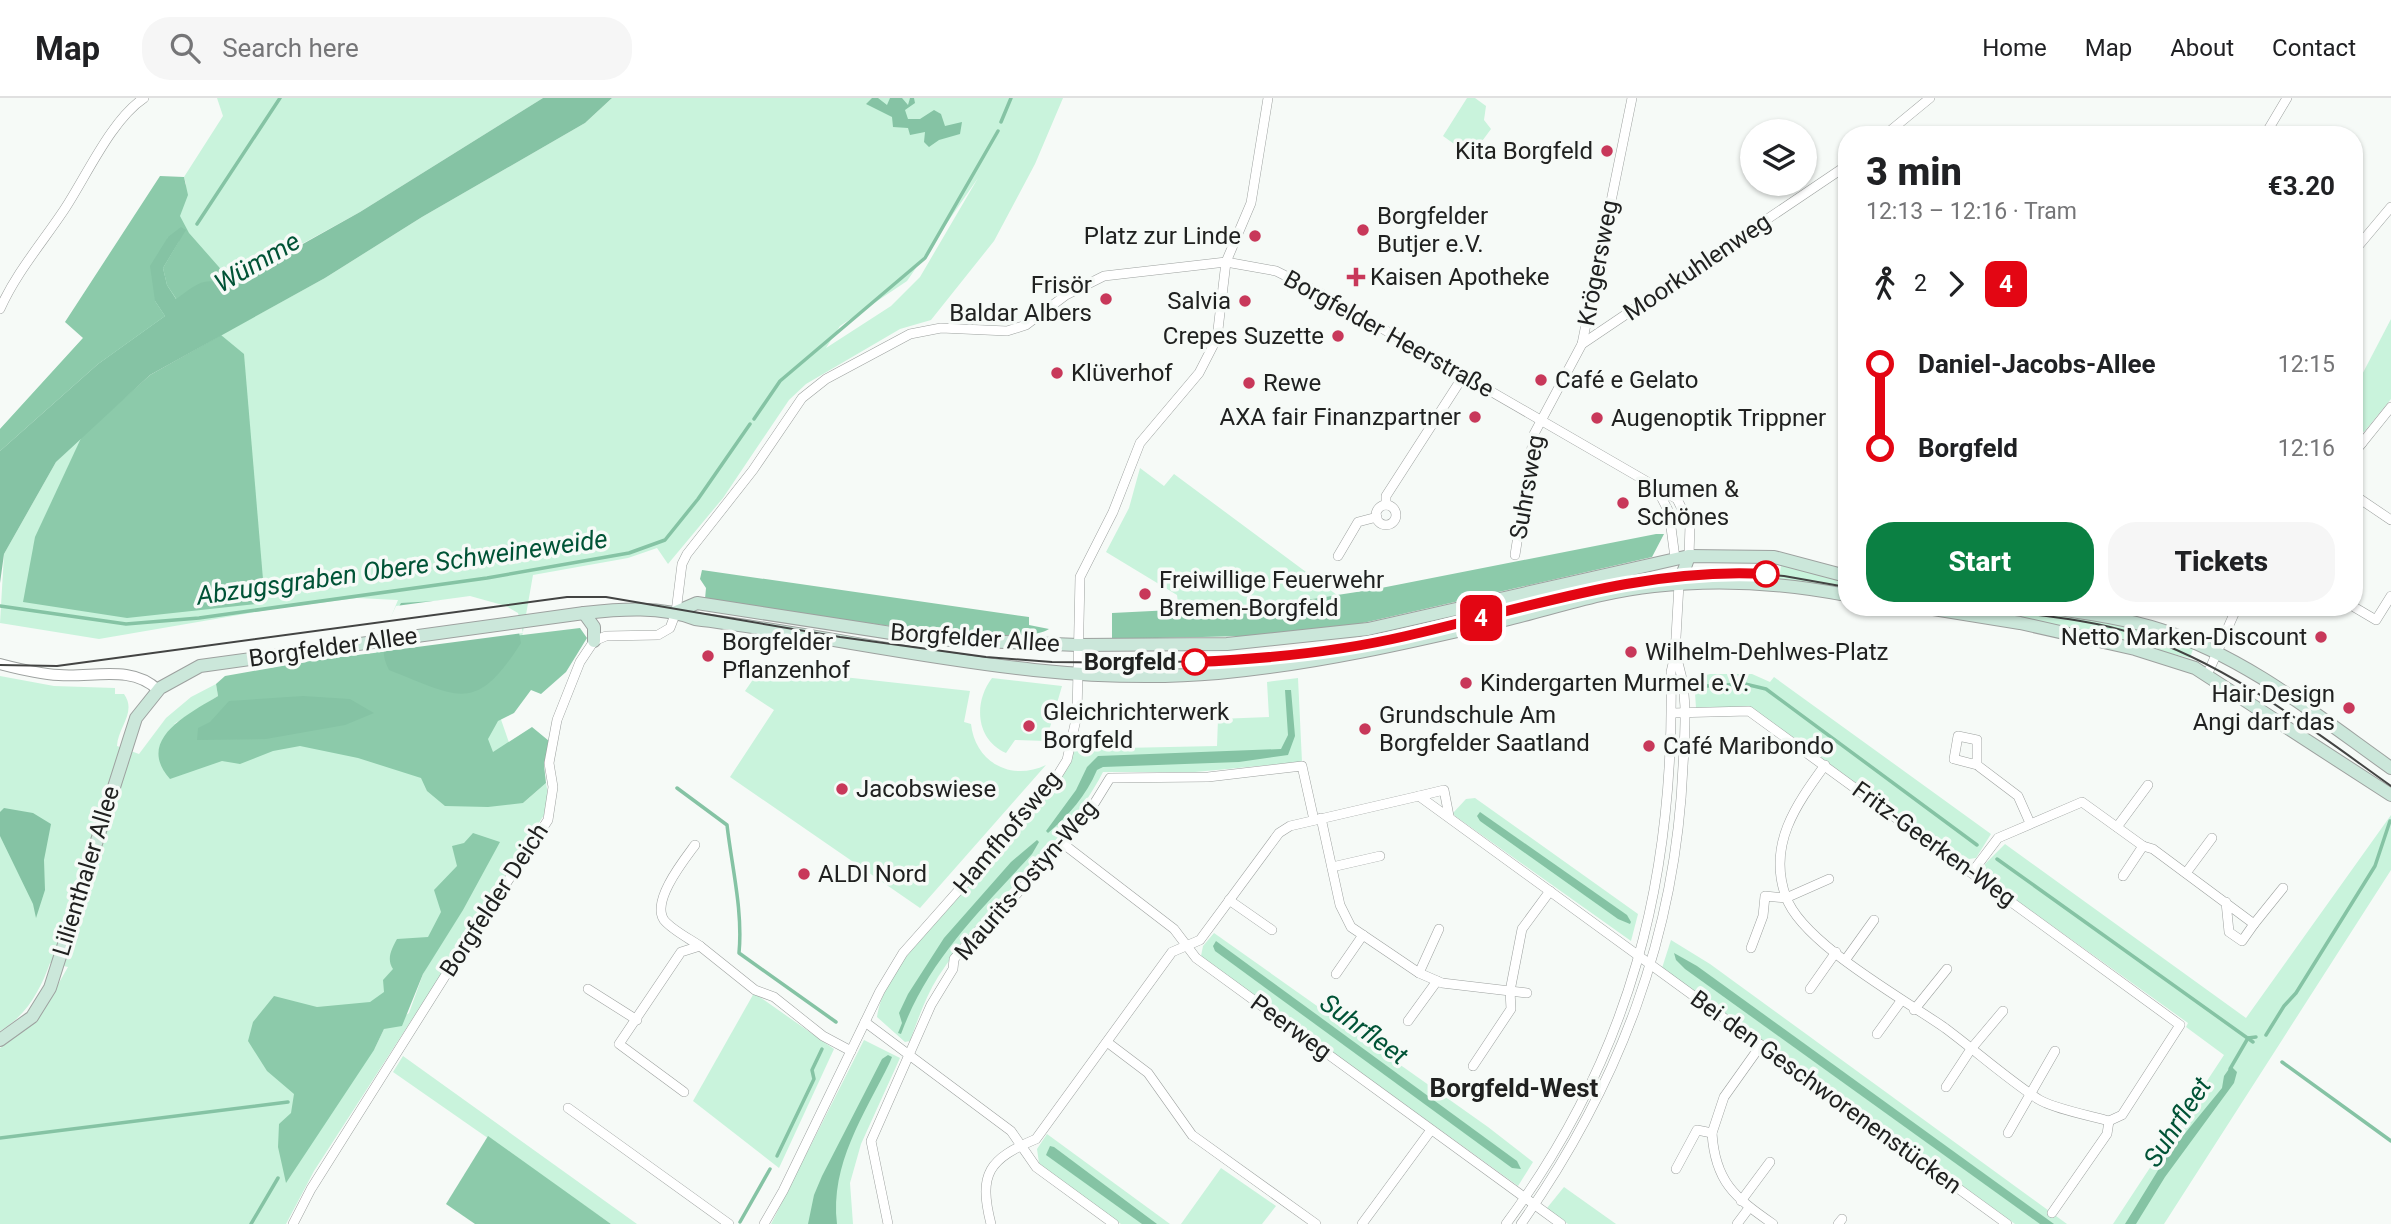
<!DOCTYPE html>
<meta charset="utf-8">
<style>
:root{--surface:#fff;--page:#f6f6f6;--text:#202124;--muted:#757577;--line:#e0e0e0;--accent:#0b8043}
body{margin:0;font-family:Roboto,sans-serif;background:var(--page);color:var(--text);height:100vh;display:flex;flex-direction:column;font-size:26px;white-space:nowrap}
*{box-sizing:border-box;margin:0}
p{font-size:23px;color:var(--muted)}
.icon{flex:none;width:38px;height:38px;fill:none;stroke:currentColor;stroke-width:2;stroke-linecap:round;stroke-linejoin:round}
.map{position:relative;flex:1;overflow:hidden}
.panel{position:absolute;left:1838px;top:28px;width:525px;height:490px;display:flex;flex-direction:column;background:var(--surface);border-radius:28px;box-shadow:0 2px 5px #0004}
.panel>*{flex:none}
.badge{padding:0 14px;border-radius:10px;font-size:24px;line-height:46px}
.tools{position:absolute;left:1740px;top:21px;display:grid;gap:14px}
.tools a{display:grid;place-items:center;width:77px;height:77px;border-radius:50%;background:var(--surface);box-shadow:0 2px 5px #0004;font-size:35px}
.map>.badge{position:absolute;translate:-50% -50%;box-shadow:0 0 0 4px #fff}
.legs{display:flex;align-items:center;gap:10px;height:77px;padding:0 28px;font-size:23px}
.legs p{margin-inline-start:auto}
.summary{display:flex;align-items:center;justify-content:space-between;height:119px;padding:0 28px}
h1{font-size:38px;font-weight:800;line-height:52px}
.button{display:flex;gap:14px;margin-top:auto;padding:14px 28px}
.button a{flex:1;height:80px;border-radius:28px;background:var(--accent);color:#fff;font-size:28px;font-weight:800;line-height:80px;text-align:center}
.button a+a{background:var(--page);color:var(--text)}
ul{padding:0 28px;list-style:none}
li{display:flex;align-items:center;gap:24px;height:84px;font-size:26px}
li i{display:grid;place-items:center;width:10px;height:100%;margin:0 9px;background:currentColor}
li i::after{content:'';width:18px;height:18px;margin:-9px;border:5px solid;border-radius:50%;background:var(--surface)}
li p{margin-inline-start:auto}
li:first-child i{background:linear-gradient(#0000 50%,currentColor 0)}
li:last-child i{background:linear-gradient(currentColor 50%,#0000 0)}
header{display:flex;align-items:center;gap:42px;box-sizing:border-box;height:98px;padding:0 35px;background:var(--surface);border-bottom:2px solid var(--line)}
header strong{font-size:33px}
nav{display:flex;gap:38px;margin-inline-start:auto;font-size:24px}
.search{width:490px;height:63px;background:var(--page);display:flex;align-items:center;gap:18px;box-sizing:border-box;padding:0 24px;border-radius:28px;color:var(--muted);font-size:26px}
.map>svg:first-child{display:block}
</style>
<header>
<strong>Map</strong>
<div class="search"><svg class="icon" aria-label="search" viewBox="0 0 24 24"><circle cx="10" cy="10" r="6"/><path d="M15 15l6 6"/></svg>Search here</div>
<nav><a>Home</a><a>Map</a><a>About</a><a>Contact</a></nav>
</header>
<div class="map">
<svg width="2391" height="1126" viewBox="0 0 2391 1126">
<rect width="100%" height="100%" fill="#f6faf7"/>
<!-- green -->
<g fill="#c9f3dc" fill-rule="evenodd">
<polygon points="217,0 543,0 360,114 160,224 98,266 0,353 0,331 84,239 186,86 184,79 223,18"/>
<path d="M612,0h451l-28,66 -41,77 -63,79 -31,9 -94,55 -17,16 -66,98 -55,66 -11,-16 -29,10 -95,17 -12,68 -24,65 17,49 9,46 23,-20 2,11 -4,21 -230,356 -28,53h-286v-176l37,-27 31,-54 -18,-4c-10,28 -24,53 -50,68v-355l54,10 61,2v6h9c13,18 -6,33 -7,52l22,8 27,-36 25,-21 25,-13 2,12 -44,28 198,-61 26,-63 -41,-2 -84,11 -174,30 -99,-16 4,-69 52,-92 26,-26 139,-101 104,-57 97,-61 163,-94zM978,80l-58,99 -29,29 -65,42 14,-22 67,-45zM434,855l-11,21 -14,39 -25,16 -10,21 12,-44z"/>
<polygon points="1467,0 1475,0 1486,8 1484,22 1491,31 1471,58 1443,38"/>
<polygon points="2391,221 2391,301 2364,334 2354,329 2354,292"/>
<polygon points="1140,370 1164,388 1174,376 1337,497 1273,507 1179,513 1177,497 1106,454 1129,410"/>
<polygon points="1781,467 1846,482 1846,492 1779,483"/>
<path d="M1955,509c54,0 109,2 162,14 26,6 52,17 77,25l-4,12 -169,-40z"/>
<path d="M761,570l209,23 -6,31 7,2c4,38 40,58 75,41l-126,143 -190,-131 44,-67 -29,-19z"/>
<polygon points="1710,576 1752,576 1770,584 1774,579 1991,736 1976,760 1962,762 1751,609 1696,610 1694,580"/>
<path d="M992,580l70,8 -16,55 -31,-1 -9,13c-30,-13 -33,-50 -14,-75z"/>
<path d="M1298,580l4,84 -107,10h-92c-41,79 -117,130 -165,205 -12,19 -20,42 -28,64l-5,1 -28,-25c3,-23 19,-46 32,-64l142,-160 24,-44 142,-3 1,-27 51,-2 -2,-35z"/>
<polygon points="1475,700 1638,816 1631,843 1455,718 1453,715 1466,701"/>
<polygon points="2391,717 2391,772 2164,1126 2113,1126 2224,957 2186,929 2188,925 1991,784 1985,777 1985,766 2005,746 2246,920"/>
<polygon points="1214,835 1488,1029 1533,1064 1518,1088 1205,862 1201,858 1203,848"/>
<polygon points="1671,842 1710,866 2067,1126 2015,1126 1662,870"/>
<polygon points="754,895 834,951 779,1070 693,1003"/>
<polygon points="864,942 900,960 861,1046 850,1085 853,1126 771,1126"/>
<polygon points="403,958 637,1126 611,1126 393,974"/>
<polygon points="1047,1036 1170,1126 1121,1126 1048,1073 1039,1065 1037,1051"/>
<polygon points="1221,1070 1276,1108 1262,1126 1181,1126"/>
<polygon points="1564,1089 1616,1126 1568,1126 1547,1110"/>
</g>
<!-- forest -->
<g fill="#8ccaaa">
<path d="M160,78l24,1 4,18 -8,21 9,17 44,50c-20,11 -37,-1 -56,17l-10,-15 -4,-17 16,-27 -11,-4 -13,64 10,15 -67,48 -98,87v-22l83,-91 -18,-16z"/>
<polygon points="221,237 244,256 265,505 127,520 23,504 35,439 82,338 150,277"/>
<polygon points="1656,436 1664,436 1652,459 1354,527 1247,538 1112,541 1112,515 1273,507 1376,491"/>
<path d="M702,472l327,47v8l20,4c-30,23 -293,-23 -344,-30l1,-11 -6,-9z"/>
<path d="M580,530l7,10 -21,34 -25,22 -10,-4 -17,23 -16,8 -10,18 5,13 39,-25 17,14 -5,24 2,18 -23,20 -35,4 -43,-1 -18,-15 -6,-13 -63,-20 -58,-12 -27,5 -33,13 -18,-3 -52,18c-35,-39 18,-65 48,-83l-2,-12 9,-8 91,-16z"/>
<path d="M473,735l27,9 -37,68 -40,64 -21,52 -18,3 -10,21 -88,133 -8,-36 1,-23 12,-11 3,-19 -27,-23 -19,-30 5,-19 21,-26 43,11 53,-5 14,-10 -1,-12 10,-11c-7,-10 -1,-21 4,-30l31,-2 13,-25 -7,-22 23,-24 -5,-20 12,-3z"/>
<polygon points="488,1038 611,1126 475,1126 446,1106"/>
</g>
<!-- water -->
<g fill="#85c3a4">
<path d="M543,0h69l-27,25 -163,94 -97,61 -175,97 -94,87 -52,92 -4,29v-132l98,-87 67,-48 -10,-15 -5,-35 18,-29 13,-10 5,3 -23,38 4,17 9,14c17,-12 30,-26 50,-12l134,-75z"/>
<polygon points="872,0 878,0 887,7 890,0 902,0 908,7 910,0 914,0 915,5 905,12 908,21 920,21 934,12 941,16 945,28 962,24 960,36 939,42 929,49 924,44 925,34 910,37 908,30 893,29 892,19 866,6"/>
<path d="M469,501l47,17 5,27c-46,72 -62,54 -132,27 -13,-23 0,-45 12,-67z"/>
<path d="M1285,592h6l4,46 -7,19 -49,7 -136,5 -6,3c-11,26 -28,45 -49,63l-2,-2 30,-41 11,-23 11,-11 183,-7 7,-14z"/>
<polygon points="303,598 350,601 374,615 345,627 266,641 197,642 198,630 210,624 229,603"/>
<polygon points="4,710 33,715 51,726 44,762 45,792 36,820 33,806 0,738 0,714"/>
<polygon points="1480,714 1627,817 1631,824 1630,826 1618,821 1480,723 1477,718"/>
<path d="M1037,742l2,2 -7,12c-52,57 -104,106 -131,180l-3,-1 4,-10 -3,-10 9,-19 36,-56 67,-76z"/>
<polygon points="1216,843 1517,1063 1521,1071 1512,1070 1215,853 1213,848"/>
<polygon points="1674,855 1697,868 2054,1126 2040,1126 1685,871 1676,862"/>
<path d="M888,957l4,2 -2,5c-26,53 -60,102 -53,162h-29l6,-29 8,-19 60,-117z"/>
<polygon points="2231,968 2237,974 2234,985 2165,1079 2136,1126 2125,1126 2168,1056 2222,990 2224,978"/>
<polygon points="1050,1048 1054,1049 1157,1126 1142,1126 1046,1057"/>
</g>
<!-- pier -->
<polygon fill="#f6faf7" points="470,498 506,508 518,515 523,535 379,554 383,535 396,508"/>
<g fill="none" stroke-linecap="round" stroke-linejoin="round">
<!-- stream -->
<g stroke="#85c3a4" stroke-width="3.5">
<polyline points="1001,24 1011,0"/>
<polyline points="197,126 280,0"/>
<polyline points="754,321 780,283 925,160 998,33"/>
<polyline points="0,508 126,526 199,520 487,480 629,455 665,442 698,401 750,326"/>
<polyline points="1706,588 1745,586 1766,591 1977,747"/>
<path d="M677,690l50,37c5,43 16,86 12,128l97,69"/>
<polyline points="1997,761 2253,944"/>
<polyline points="2266,937 2284,908 2296,895 2375,768 2390,723"/>
<polyline points="2248,940 2256,939"/>
<polyline points="2282,964 2391,1043"/>
<polyline points="2230,971 2248,940"/>
<polyline points="0,1040 288,1004"/>
<polyline points="777,1058 814,981 812,972 822,951"/>
<polyline points="740,1124 770,1071"/>
<polyline points="251,1126 278,1080"/>
</g>
<!-- minor casing -->
<g stroke="#9da19f" stroke-width="10">
<g id="minor">
<polyline points="1885,37 1930,0"/>
<polyline points="2265,37 2287,0"/>
<polyline points="2354,153 2391,109"/>
<path d="M0,211c16,-36 42,-66 64,-99 22,-33 47,-90 80,-112"/>
<polyline points="1582,246 1846,68"/>
<polyline points="2354,338 2362,345"/>
<polyline points="2354,355 2391,309"/>
<polyline points="1656,389 1669,414 1675,460"/>
<polyline points="2354,397 2391,422"/>
<polyline points="1386,407 1386,398 1464,277"/>
<circle cx="1386" cy="417" r="10"/>
<polyline points="1515,457 1534,336 1582,246 1632,0"/>
<polyline points="1338,458 1358,424 1377,419"/>
<polyline points="2354,509 2376,522 2391,498"/>
<polyline points="2208,575 2237,509"/>
<path d="M1672,615l77,-2 431,314 -58,90 -13,6c-17,-5 -58,-13 -71,-22 -32,-21 -62,-48 -93,-71 -41,-29 -143,-85 -159,-131 -19,-52 10,-92 39,-132"/>
<polyline points="1977,667 1977,642 1958,638 1954,661 1977,667 2018,698 2030,725"/>
<polyline points="1419,698 1444,692 1449,718"/>
<polyline points="1321,720 1340,807 1351,829 1419,875 1442,885 1510,893 1522,831 1550,793"/>
<polyline points="2117,729 2148,687"/>
<path d="M695,747c-11,15 -44,56 -31,75 8,10 26,19 36,26"/>
<polyline points="1060,748 1066,748 1174,831 1196,860 1561,1126"/>
<polyline points="1332,769 1380,758"/>
<polyline points="1973,773 1998,740 2082,704 2143,748 2153,751 2254,826 2242,843 2229,834 2226,804"/>
<polyline points="2186,775 2212,740"/>
<polyline points="2123,778 2143,748"/>
<polyline points="1229,802 1272,832"/>
<polyline points="2254,826 2283,790"/>
<polyline points="1751,850 1763,818 1765,798 1786,800 1829,781"/>
<polyline points="1846,861 1874,822"/>
<polyline points="1419,875 1439,831"/>
<polyline points="1336,876 1363,837"/>
<polyline points="588,891 637,922"/>
<polyline points="1810,891 1836,854"/>
<polyline points="1914,912 1947,871"/>
<polyline points="1408,923 1437,883"/>
<polyline points="865,924 1011,1033 1036,1069 1114,1126"/>
<polyline points="1877,936 1901,903"/>
<polyline points="1107,944 1148,975 1192,1037 1316,1126"/>
<polyline points="1473,968 1511,911 1510,893 1527,895"/>
<polyline points="1946,989 1971,951 2003,913"/>
<polyline points="684,994 619,946 681,854 700,848 755,892 774,899 823,938 851,953"/>
<polyline points="568,1010 729,1126"/>
<path d="M1712,1035c3,48 22,64 61,91"/>
<polyline points="2008,1035 2055,953"/>
<polyline points="1676,1071 1697,1032 1712,1035 1724,999 1761,947"/>
<polyline points="1741,1103 1770,1064"/>
<polyline points="2052,1115 2107,1036 2109,1023"/>
<polyline points="293,1126 311,1091 447,875 548,722 553,689 549,665 557,622 580,564 594,543 606,538 658,537 670,530 676,514 682,466 687,456 753,372 802,300 826,281 910,236 941,230 1007,233 1026,227 1066,197 1104,178 1226,164 1276,173 1326,198 1677,401 1690,427 1689,458"/>
<polyline points="764,1126 783,1093 880,893 903,855 1051,688 1067,662 1077,617 1080,479 1113,414 1140,345 1199,275 1217,240 1226,164 1251,105 1268,0"/>
<polyline points="888,1126 871,1043 931,907 953,871 954,861 993,816 999,816 1089,714 1110,680 1208,679 1302,668 1314,722"/>
<path d="M991,1126c-13,-51 -2,-65 45,-85l136,-187 28,-12 79,-107 11,-7 129,-30 588,428"/>
<polyline points="1362,1126 1431,1032"/>
<path d="M1506,1126c125,-169 169,-345 165,-552l4,-17 4,-71"/>
<path d="M1521,1126c98,-139 155,-288 162,-458 2,-35 6,-78 -8,-111"/>
<polyline points="1737,1126 1749,1110"/>
<polyline points="1838,1126 1842,1121"/>
</g>
</g>
<!-- tertiary casing -->
<g stroke="#9da19f" stroke-width="12">
<path id="tertiary" d="M0,566c19,5 39,10 59,11 32,3 73,-11 99,15"/>
</g>
<!-- secondary casing -->
<g stroke="#9da19f" stroke-width="14">
<g id="secondary">
<polyline points="1679,486 1689,458"/>
<polyline points="1921,509 2020,525 2135,551 2195,570 2391,697"/>
<path d="M2045,509c40,6 78,11 116,23 85,27 158,87 230,138"/>
<polyline points="676,514 697,505 930,541 1078,547 1227,546 1368,531 1689,458 1774,459 1846,478"/>
<polyline points="584,515 594,529 594,543"/>
<path d="M0,942l32,-23 18,-29 86,-270 24,-30 40,-22 384,-53c37,-4 77,-7 111,6 174,21 346,70 523,54 98,-9 192,-31 287,-53 49,-12 99,-29 149,-34 63,-7 130,-3 192,9"/>
</g>
</g>
<!-- minor -->
<use href="#minor" stroke="#fff" stroke-width="9"/>
<!-- tertiary -->
<use href="#tertiary" stroke="#fff" stroke-width="10"/>
<!-- secondary -->
<use href="#secondary" stroke="#cbe7da" stroke-width="12"/>
<!-- tram -->
<g stroke="#434443" stroke-width="2">
<path d="M1973,509c53,8 111,10 162,27 95,31 176,95 256,152"/>
<polyline points="0,567 57,568 567,499 606,499 840,539 986,559 1052,564 1152,565 1275,559 1360,547 1656,479 1742,475 1784,478 1846,489"/>
</g>
</g>
<g fill="none" stroke-linecap="round" stroke-linejoin="round">
<!-- line-1 casing -->
<g stroke="#fff" stroke-width="16">
<path id="line-1" d="M1195,564c71,-3 142,-10 211,-26 119,-27 237,-69 360,-62"/>
</g>
<!-- line-1 -->
<use href="#line-1" stroke="#e30613" stroke-width="10"/>
</g>
<!-- markers -->
<g fill="#c8385a" stroke="#f6faf7" stroke-width="2.5">
<circle cx="1607" cy="53" r="7"/>
<circle cx="1363" cy="132" r="7"/>
<circle cx="1255" cy="138" r="7"/>
<path d="M1352.5 168.5h7v7h7v7h-7v7h-7v-7h-7v-7h7z"/>
<circle cx="1106" cy="201" r="7"/>
<circle cx="1245" cy="203" r="7"/>
<circle cx="1338" cy="238" r="7"/>
<circle cx="1057" cy="275" r="7"/>
<circle cx="1541" cy="282" r="7"/>
<circle cx="1249" cy="285" r="7"/>
<circle cx="1475" cy="319" r="7"/>
<circle cx="1597" cy="320" r="7"/>
<circle cx="1623" cy="405" r="7"/>
<circle cx="1145" cy="496" r="7"/>
<circle cx="2321" cy="539" r="7"/>
<circle cx="1631" cy="554" r="7"/>
<circle cx="708" cy="558" r="7"/>
<circle cx="1466" cy="585" r="7"/>
<circle cx="2349" cy="610" r="7"/>
<circle cx="1029" cy="628" r="7"/>
<circle cx="1365" cy="631" r="7"/>
<circle cx="1649" cy="648" r="7"/>
<circle cx="842" cy="691" r="7"/>
<circle cx="804" cy="776" r="7"/>
</g>
<g fill="#fff" stroke="#e30613" stroke-width="3.5">
<circle cx="1766" cy="476" r="12"/>
<circle cx="1195" cy="564" r="12"/>
</g>
<g text-anchor="middle" stroke-width="7" stroke-linejoin="round" paint-order="stroke">
<!-- poi labels -->
<g font-size="24" fill="#202120" stroke="#f6faf7" text-anchor="start">
<text x="1593" y="61" text-anchor="end">Kita Borgfeld</text>
<text x="1377" y="126">Borgfelder<tspan x="1377" dy="28">Butjer e.V.</tspan></text>
<text x="1241" y="146" text-anchor="end">Platz zur Linde</text>
<text x="1370" y="187">Kaisen Apotheke</text>
<text x="1092" y="195" text-anchor="end">Frisör<tspan x="1092" dy="28">Baldar Albers</tspan></text>
<text x="1231" y="211" text-anchor="end">Salvia</text>
<text x="1324" y="246" text-anchor="end">Crepes Suzette</text>
<text x="1071" y="283">Klüverhof</text>
<text x="1555" y="290">Café e Gelato</text>
<text x="1263" y="293">Rewe</text>
<text x="1461" y="327" text-anchor="end">AXA fair Finanzpartner</text>
<text x="1611" y="328">Augenoptik Trippner</text>
<text x="1637" y="399">Blumen &amp;<tspan x="1637" dy="28">Schönes</tspan></text>
<text x="1159" y="490">Freiwillige Feuerwehr<tspan x="1159" dy="28">Bremen-Borgfeld</tspan></text>
<text x="2307" y="547" text-anchor="end">Netto Marken-Discount</text>
<text x="722" y="552">Borgfelder<tspan x="722" dy="28">Pflanzenhof</tspan></text>
<text x="1645" y="562">Wilhelm-Dehlwes-Platz</text>
<text x="1480" y="593">Kindergarten Murmel e.V.</text>
<text x="2335" y="604" text-anchor="end">Hair Design<tspan x="2335" dy="28">Angi darf das</tspan></text>
<text x="1043" y="622">Gleichrichterwerk<tspan x="1043" dy="28">Borgfeld</tspan></text>
<text x="1379" y="625">Grundschule Am<tspan x="1379" dy="28">Borgfelder Saatland</tspan></text>
<text x="1663" y="656">Café Maribondo</text>
<text x="856" y="699">Jacobswiese</text>
<text x="818" y="784">ALDI Nord</text>
</g>
<!-- street labels -->
<g font-size="24" fill="#202120" stroke="#f6faf7">
<text transform="translate(1598 165) rotate(-79)" y="8">Krögersweg</text>
<text transform="translate(1697 169) rotate(-34)" y="8">Moorkuhlenweg</text>
<text transform="translate(1389 236) rotate(29)" y="8">Borgfelder Heerstraße</text>
<text transform="translate(1527 389) rotate(-80)" y="8">Suhrsweg</text>
<text transform="translate(975 540) rotate(4)" y="8">Borgfelder Allee</text>
<text transform="translate(333 549) rotate(-8)" y="8">Borgfelder Allee</text>
<text transform="translate(1007 734) rotate(-50)" y="8">Hamfhofsweg</text>
<text transform="translate(1934 746) rotate(36)" y="8">Fritz-Geerken-Weg</text>
<text transform="translate(86 773) rotate(-73)" y="8">Lilienthaler Allee</text>
<text transform="translate(1026 782) rotate(-49)" y="8">Maurits-Ostyn-Weg</text>
<text transform="translate(494 802) rotate(-57)" y="8">Borgfelder Deich</text>
<text transform="translate(1291 929) rotate(36)" y="8">Peerweg</text>
<text transform="translate(1826 994) rotate(36)" y="8">Bei den Geschworenenstücken</text>
</g>
<!-- stop labels -->
<g font-size="24" font-weight="bold" fill="#202120" stroke="#f6faf7" text-anchor="end">
<text x="1176" y="572">Borgfeld</text>
</g>
<!-- water labels -->
<g font-size="26" font-style="italic" fill="#005336" stroke="#f6faf7">
<text transform="translate(257 164) rotate(-30)" y="9">Wümme</text>
<text transform="translate(402 469) rotate(-8)" y="9">Abzugsgraben Obere Schweineweide</text>
<text transform="translate(1364 931) rotate(36)" y="9">Suhrfleet</text>
<text transform="translate(2177 1024) rotate(-57)" y="9">Suhrfleet</text>
</g>
<!-- neighbourhood labels -->
<g font-size="26" font-weight="bold" fill="#202120" stroke="#f6faf7">
<text x="1514" y="999">Borgfeld-West</text>
</g>
</g>
</svg>
<div class="tools">
<a><svg class="icon" aria-label="layers" viewBox="0 0 24 24"><path d="M12 4l9 5-9 5-9-5zM3 14l9 5 9-5"/></svg></a>
</div>
<b class="badge" style="left:1481px;top:520px;background:#e30613;color:#fff">4</b>
<section class="panel">
<div class="summary"><div><h1>3 min</h1><p>12:13 – 12:16 · Tram</p></div><b>€3.20</b></div>
<div class="legs"><svg class="icon" aria-label="walk" viewBox="0 0 24 24"><circle cx="13" cy="4" r="2"/><path d="M13 8l-2 6 4 7M11 14l-3 7M7 12l3-4h3l4 4"/></svg>2<svg class="icon" aria-label="forward" viewBox="0 0 24 24"><path d="M9 5l7 7-7 7"/></svg><b class="badge" style="background:#e30613;color:#fff">4</b></div>
<ul>
<li><i style="color:#e30613"></i><b>Daniel-Jacobs-Allee</b><p>12:15</p></li>
<li><i style="color:#e30613"></i><b>Borgfeld</b><p>12:16</p></li>
</ul>
<div class="button"><a>Start</a><a>Tickets</a></div>
</section>
</div>
